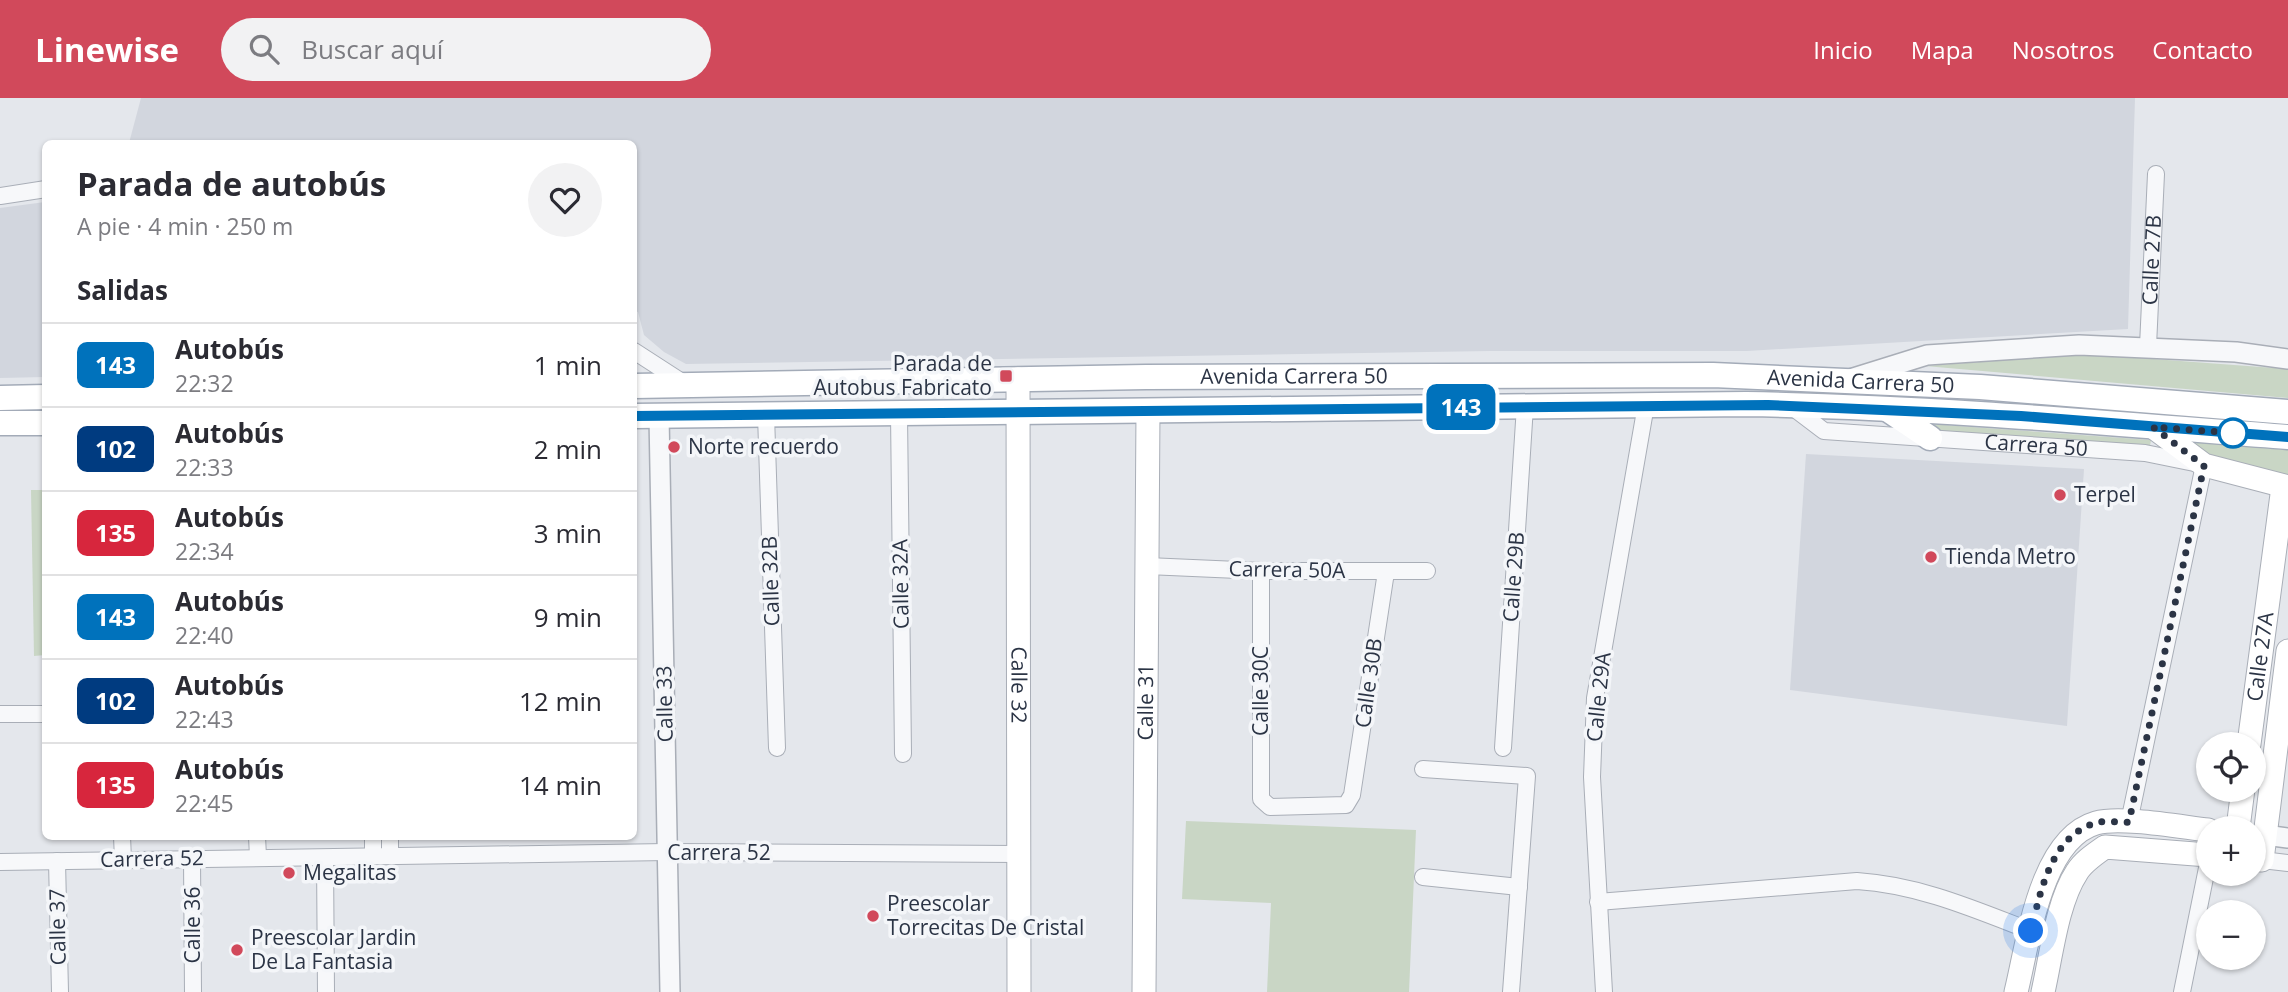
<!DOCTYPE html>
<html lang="es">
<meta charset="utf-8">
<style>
:root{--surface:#fff;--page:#f2f2f3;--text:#2b2b33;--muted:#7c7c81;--line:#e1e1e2;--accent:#d1495b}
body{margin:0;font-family:"Open Sans",sans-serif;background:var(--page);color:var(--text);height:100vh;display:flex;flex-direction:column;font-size:26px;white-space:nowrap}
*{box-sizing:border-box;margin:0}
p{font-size:23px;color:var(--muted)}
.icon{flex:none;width:38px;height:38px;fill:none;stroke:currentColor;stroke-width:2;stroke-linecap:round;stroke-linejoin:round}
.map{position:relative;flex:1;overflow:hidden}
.sheet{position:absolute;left:42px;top:42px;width:595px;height:700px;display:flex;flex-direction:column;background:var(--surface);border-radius:10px;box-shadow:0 2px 5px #0004}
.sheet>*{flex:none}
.badge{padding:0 14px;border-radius:10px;font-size:24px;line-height:46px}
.buttons{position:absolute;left:2196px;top:634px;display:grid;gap:14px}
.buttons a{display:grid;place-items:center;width:70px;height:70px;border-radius:50%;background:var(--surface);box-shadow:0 2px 5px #0004;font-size:35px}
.you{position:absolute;width:35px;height:35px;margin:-18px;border:5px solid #fff;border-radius:50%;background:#1a73e8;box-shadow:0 0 0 10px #1a73e833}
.map>.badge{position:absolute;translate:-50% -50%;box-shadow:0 0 0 4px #fff}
h2{padding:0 35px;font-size:26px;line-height:63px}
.round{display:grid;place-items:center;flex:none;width:74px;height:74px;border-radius:37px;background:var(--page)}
.overview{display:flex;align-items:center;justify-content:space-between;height:119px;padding:0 35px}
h1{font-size:33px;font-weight:700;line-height:52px}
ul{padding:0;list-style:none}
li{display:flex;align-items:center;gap:21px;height:84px;padding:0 35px;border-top:2px solid var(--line)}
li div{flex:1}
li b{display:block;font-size:26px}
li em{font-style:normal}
li .badge{min-width:77px;font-weight:700;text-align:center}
header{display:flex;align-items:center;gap:42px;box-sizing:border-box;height:98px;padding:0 35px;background:var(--accent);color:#fff}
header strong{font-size:33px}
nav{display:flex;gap:38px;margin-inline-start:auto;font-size:24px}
.search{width:490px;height:63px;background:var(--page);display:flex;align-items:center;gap:18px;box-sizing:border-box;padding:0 24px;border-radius:38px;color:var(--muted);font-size:26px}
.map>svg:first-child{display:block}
</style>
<header>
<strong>Linewise</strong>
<div class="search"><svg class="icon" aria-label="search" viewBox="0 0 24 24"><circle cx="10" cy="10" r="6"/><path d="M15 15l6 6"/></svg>Buscar aquí</div>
<nav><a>Inicio</a><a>Mapa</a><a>Nosotros</a><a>Contacto</a></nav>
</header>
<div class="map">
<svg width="2288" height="894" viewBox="0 0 2288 894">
<rect width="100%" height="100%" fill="#e4e7ec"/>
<!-- built -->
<g fill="#d2d6de">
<polygon points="141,0 2135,0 2128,231 1747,253 1490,253 686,266 664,254 644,237 638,214 634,213 634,46 129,45"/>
<polygon points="45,104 45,279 0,280 0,110"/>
<polygon points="1806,356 2084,371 2067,628 1790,592"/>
</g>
<!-- green -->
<g fill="#c9d6c5">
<polygon points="2086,256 2288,271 2288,300 1925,268"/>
<polygon points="1930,326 2151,342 2150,348 1930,332"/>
<polygon points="2188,343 2288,352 2288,379 2209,361"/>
<polygon points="31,392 45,392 45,557 34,558"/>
<polygon points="1186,723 1416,732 1409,894 1267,894 1271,805 1182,801"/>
</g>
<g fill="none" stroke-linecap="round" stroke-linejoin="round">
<!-- minor casing -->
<g stroke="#a9aeb7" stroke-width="18">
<g id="minor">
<polyline points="0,98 46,91"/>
<path id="s1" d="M2148,248l8,-172"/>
<polyline points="634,253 685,286"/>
<path id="s2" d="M1791,308l33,25 321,22 59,12 -75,357"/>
<polyline points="899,316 903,656"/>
<polyline points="766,317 777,650"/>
<polyline points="1147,468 1261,473 1427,473"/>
<polyline points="1261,473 1261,701 1270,709 1346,707 1352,697 1386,474"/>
<polyline points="0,616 46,616"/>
<polyline points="1503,650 1525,308"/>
<polyline points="1423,671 1527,678 1511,894"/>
<polyline points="122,738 123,762"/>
<polyline points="257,738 258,759"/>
<polyline points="373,738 373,758"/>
<polyline points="390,738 390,758"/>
<polyline points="192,760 193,894"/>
<polyline points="325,760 326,894"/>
<polyline points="2262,762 2288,765"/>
<polyline points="57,763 60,894"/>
<polyline points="0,764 667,754 1018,756"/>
<polyline points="1423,779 1519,789"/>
<path d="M1598,804l259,-21c62,4 117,28 174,50"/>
<polyline points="1604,894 1592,679 1595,600 1646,307"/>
<polyline points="2182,894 2208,765"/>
</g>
</g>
<!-- tertiary casing -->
<g stroke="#a9aeb7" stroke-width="22">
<g id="tertiary">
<polyline points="1850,281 1927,257 2079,247 2236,254 2288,261"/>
<polyline points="659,318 670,894"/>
<polyline points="2265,737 2288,740"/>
</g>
</g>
<!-- secondary casing -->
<g stroke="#a9aeb7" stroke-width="25">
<g id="secondary">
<path id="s3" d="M1018,281l1,613"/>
<polyline points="2153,329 2204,367 2288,389"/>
<path id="s4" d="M2249,646l34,-257"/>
<polyline points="2238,730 2243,691"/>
<polyline points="2254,761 2262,762 2288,553"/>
<path id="s5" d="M1144,894l4,-581"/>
<path d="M2016,894c12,-48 24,-153 80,-169 24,-7 85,4 112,7"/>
<path d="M2043,894c8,-35 14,-90 34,-120 6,-10 18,-18 28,-25l103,8"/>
</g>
</g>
<!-- primary casing -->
<g stroke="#a3abb8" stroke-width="27">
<g id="primary">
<path id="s6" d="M634,288l512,-9 567,-2 267,12 308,25"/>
<polyline points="0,300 46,299"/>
<polyline points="1887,311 1930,340"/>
<path d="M634,318l1112,-12c181,3 361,19 542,33"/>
<polyline points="0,325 46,325"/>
</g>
</g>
<!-- minor -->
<use href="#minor" stroke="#f7f8fa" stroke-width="16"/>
<!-- tertiary -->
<use href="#tertiary" stroke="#f7f8fa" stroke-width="19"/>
<!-- secondary -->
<use href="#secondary" stroke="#fff" stroke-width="23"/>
<!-- primary -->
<use href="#primary" stroke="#fff" stroke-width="24"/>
</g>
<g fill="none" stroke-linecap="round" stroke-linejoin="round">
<!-- line casing -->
<g stroke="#fff" stroke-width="16">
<polyline id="line" points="634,318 1768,307 2021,318 2288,339"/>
</g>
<!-- line -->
<use href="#line" stroke="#0072bc" stroke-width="10"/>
<!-- walk -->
<path stroke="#2b3445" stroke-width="7" stroke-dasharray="0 12.6" d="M2031,833c9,-38 20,-96 65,-108 9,-3 23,0 33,-1l75,-356 -51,-39 80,6"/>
</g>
<!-- markers -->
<g fill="#d1495b" stroke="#f4f6f9" stroke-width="2.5">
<rect x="999" y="271" width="14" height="14" rx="3.5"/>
<circle cx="674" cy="349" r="7"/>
<circle cx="2060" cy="397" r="7"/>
<circle cx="1931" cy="459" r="7"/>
<circle cx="289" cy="775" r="7"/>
<circle cx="873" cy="818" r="7"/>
<circle cx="237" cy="852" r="7"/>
</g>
<circle fill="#fff" stroke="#0072bc" stroke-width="3.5" cx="2233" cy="335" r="14"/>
<g text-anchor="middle" stroke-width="7" stroke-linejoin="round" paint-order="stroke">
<!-- street labels -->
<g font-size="21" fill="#2b3445" stroke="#f4f6f9">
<text dy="7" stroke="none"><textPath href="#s1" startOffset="86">Calle 27B</textPath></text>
<text dy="7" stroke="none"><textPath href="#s6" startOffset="660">Avenida Carrera 50</textPath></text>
<text dy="7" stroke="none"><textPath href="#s6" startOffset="1227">Avenida Carrera 50</textPath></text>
<text dy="7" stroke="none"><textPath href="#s2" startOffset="254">Carrera 50</textPath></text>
<text transform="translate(1287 472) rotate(1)" y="7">Carrera 50A</text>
<text transform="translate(1514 479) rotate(-86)" y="7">Calle 29B</text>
<text transform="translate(771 483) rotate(-92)" y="7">Calle 32B</text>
<text transform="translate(901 486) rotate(-91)" y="7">Calle 32A</text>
<text dy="7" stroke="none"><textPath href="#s4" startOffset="88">Calle 27A</textPath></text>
<text transform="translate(1369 585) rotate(-82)" y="7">Calle 30B</text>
<text dy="7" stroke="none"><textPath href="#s3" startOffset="306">Calle 32</textPath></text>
<text transform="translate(1261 593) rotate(-90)" y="7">Calle 30C</text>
<text transform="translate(1599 599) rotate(-84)" y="7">Calle 29A</text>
<text dy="7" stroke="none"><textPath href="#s5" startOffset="290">Calle 31</textPath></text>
<text transform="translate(665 606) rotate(-91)" y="7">Calle 33</text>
<text x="719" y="762">Carrera 52</text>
<text transform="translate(152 761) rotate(-1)" y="7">Carrera 52</text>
<text transform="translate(193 827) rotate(-90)" y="7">Calle 36</text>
<text transform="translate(58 829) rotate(-91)" y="7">Calle 37</text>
</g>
<!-- poi labels -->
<g font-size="21" fill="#2b3445" stroke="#f4f6f9" text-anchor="start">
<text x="992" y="273" text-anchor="end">Parada de<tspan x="992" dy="24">Autobus Fabricato</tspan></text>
<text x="688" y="356">Norte recuerdo</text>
<text x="2074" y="404">Terpel</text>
<text x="1945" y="466">Tienda Metro</text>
<text x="303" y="782">Megalitas</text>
<text x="887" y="813">Preescolar<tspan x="887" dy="24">Torrecitas De Cristal</tspan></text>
<text x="251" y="847">Preescolar Jardin<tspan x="251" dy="24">De La Fantasia</tspan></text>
</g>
</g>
</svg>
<div class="buttons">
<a><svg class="icon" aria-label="locate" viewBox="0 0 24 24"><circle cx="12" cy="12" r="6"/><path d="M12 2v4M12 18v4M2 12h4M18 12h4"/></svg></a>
<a>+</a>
<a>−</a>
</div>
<div class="you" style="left:2031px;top:833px"></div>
<b class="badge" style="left:1461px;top:309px;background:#0072bc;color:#fff">143</b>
<section class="sheet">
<div class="overview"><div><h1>Parada de autobús</h1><p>A pie · 4 min · 250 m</p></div><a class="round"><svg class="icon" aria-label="heart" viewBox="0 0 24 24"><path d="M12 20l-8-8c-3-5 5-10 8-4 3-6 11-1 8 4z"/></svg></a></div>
<h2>Salidas</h2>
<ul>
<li><span class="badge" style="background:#0072bc;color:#fff">143</span><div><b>Autobús</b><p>22:32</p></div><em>1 min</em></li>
<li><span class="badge" style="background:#003b80;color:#fff">102</span><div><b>Autobús</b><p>22:33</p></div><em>2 min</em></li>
<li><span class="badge" style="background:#d7263d;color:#fff">135</span><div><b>Autobús</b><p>22:34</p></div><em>3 min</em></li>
<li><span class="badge" style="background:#0072bc;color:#fff">143</span><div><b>Autobús</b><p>22:40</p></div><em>9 min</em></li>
<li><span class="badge" style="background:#003b80;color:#fff">102</span><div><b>Autobús</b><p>22:43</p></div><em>12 min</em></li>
<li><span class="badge" style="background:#d7263d;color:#fff">135</span><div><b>Autobús</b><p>22:45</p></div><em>14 min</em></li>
</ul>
</section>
</div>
